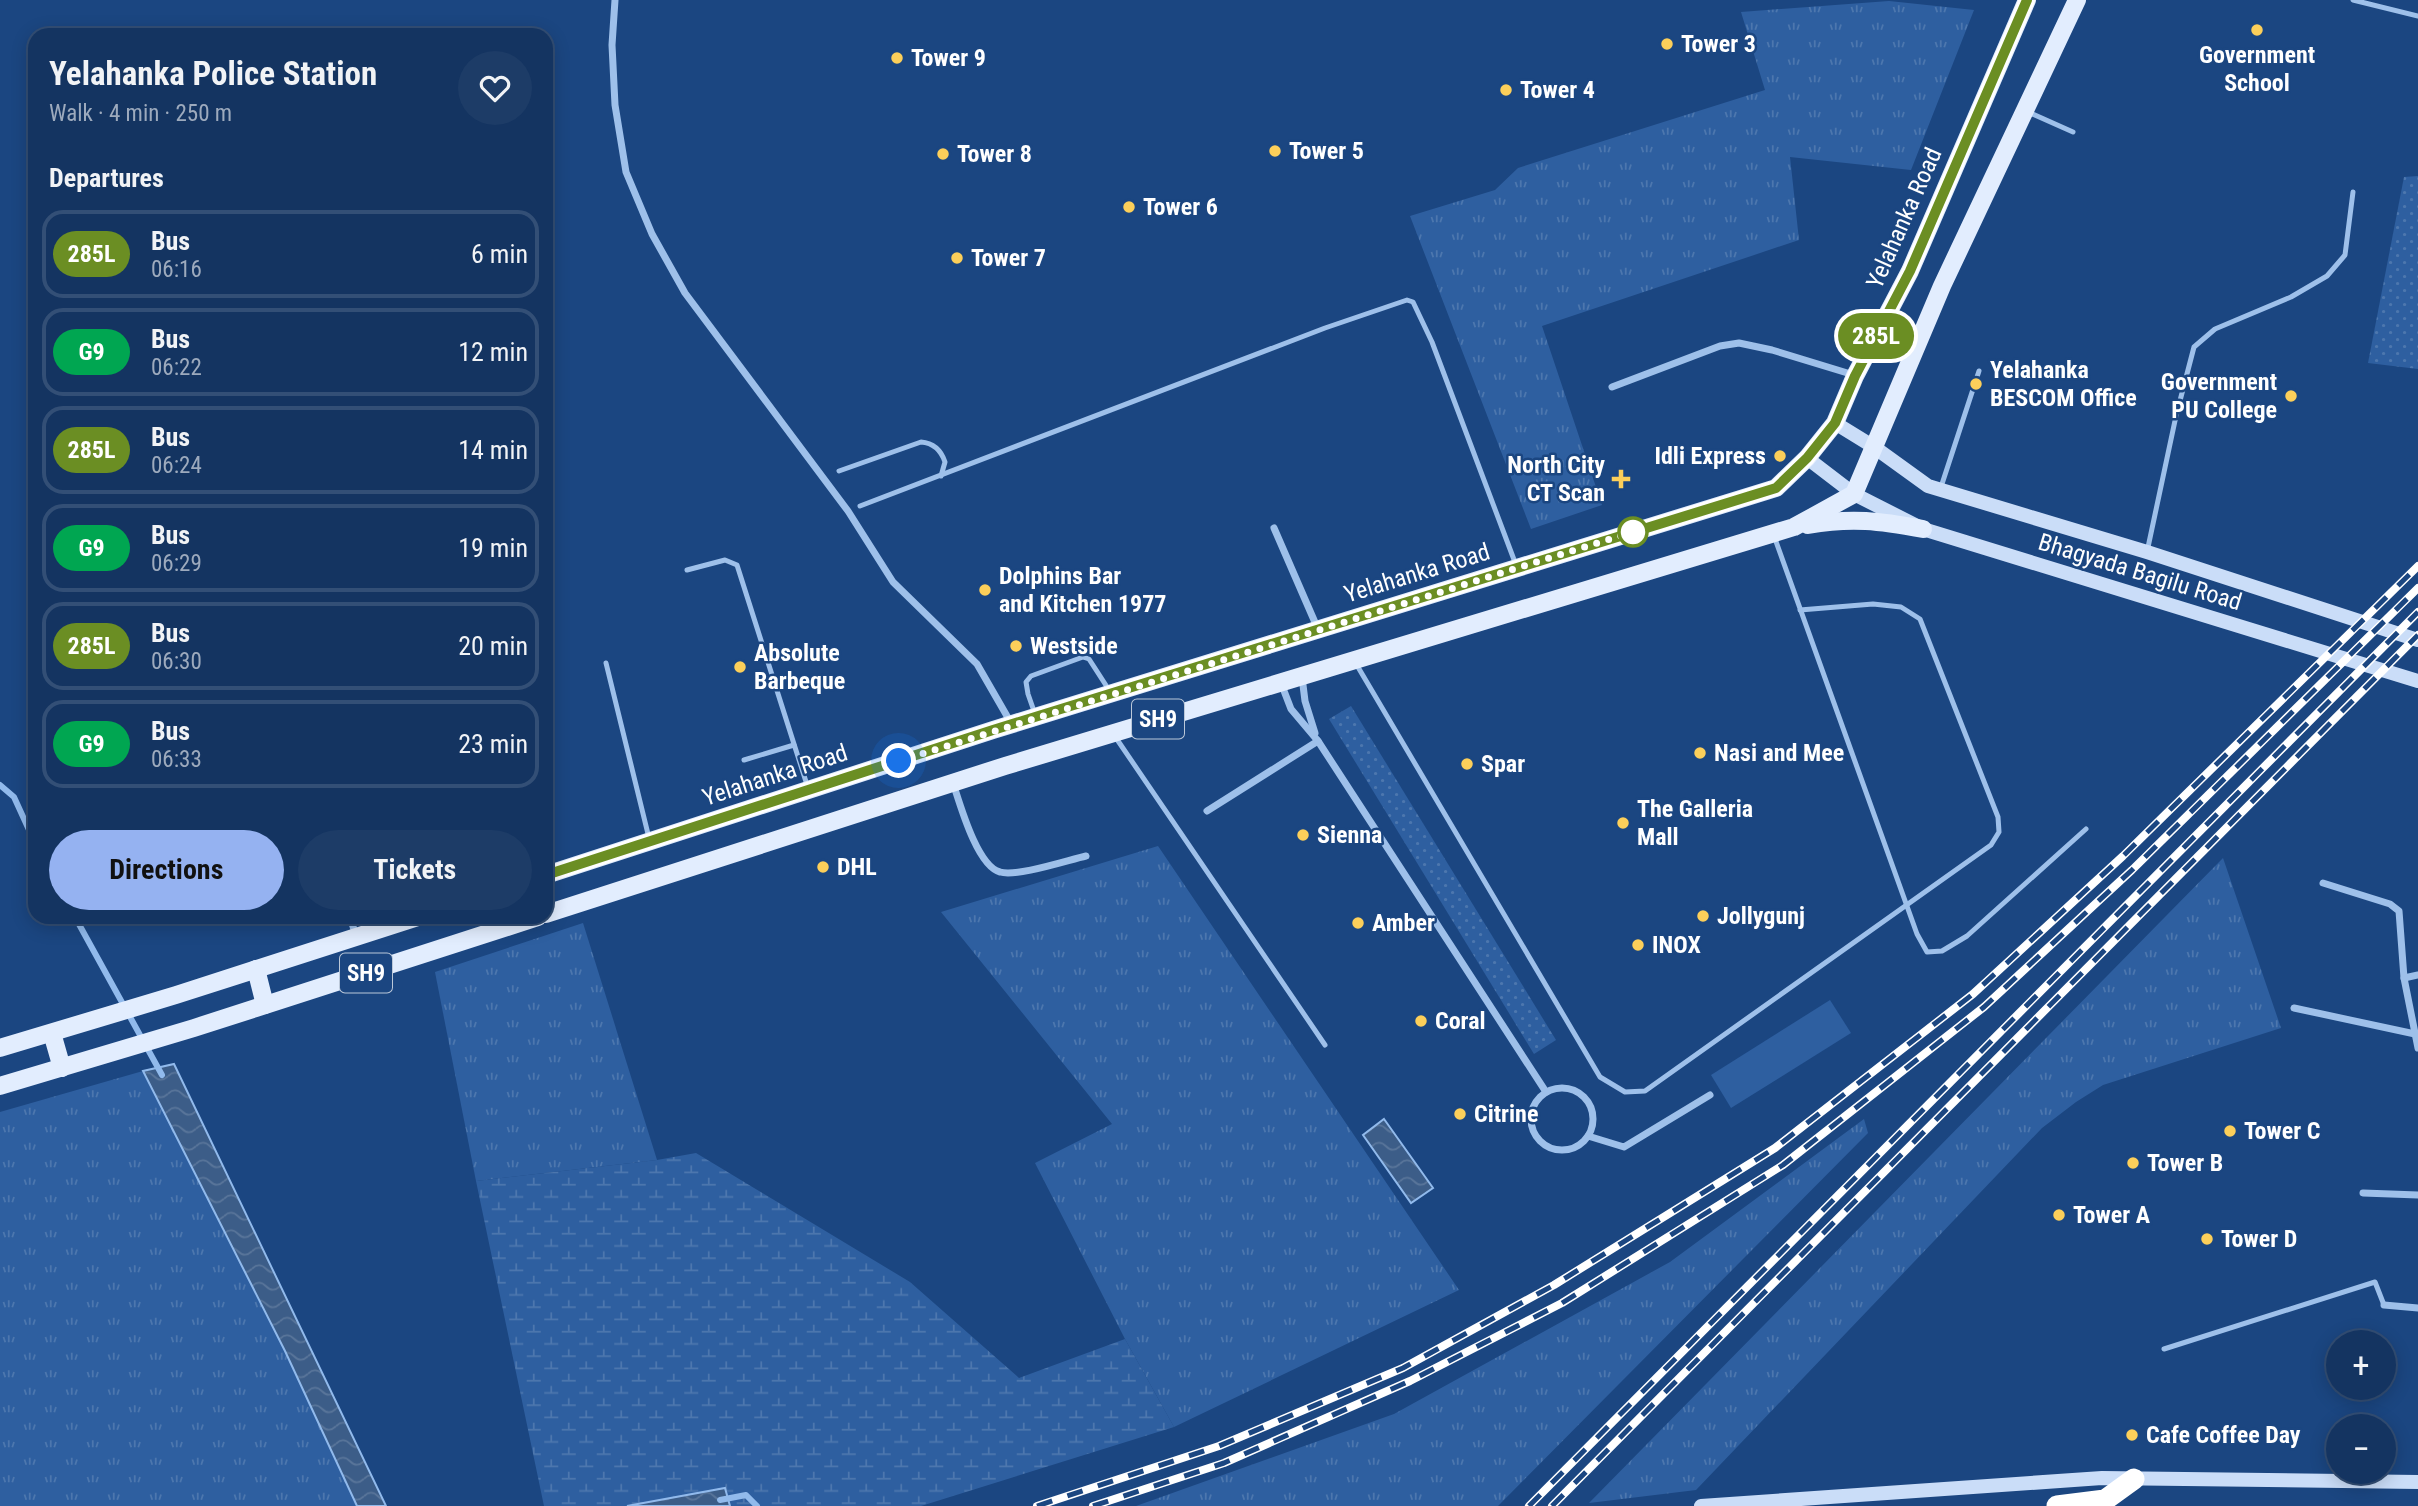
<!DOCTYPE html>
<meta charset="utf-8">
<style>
:root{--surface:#143461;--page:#1d3c67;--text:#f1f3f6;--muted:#9daabd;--line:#334f76;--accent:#95b2f1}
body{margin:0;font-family:"Roboto Condensed",sans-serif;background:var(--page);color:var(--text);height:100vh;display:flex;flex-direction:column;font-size:26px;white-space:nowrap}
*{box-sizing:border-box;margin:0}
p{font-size:23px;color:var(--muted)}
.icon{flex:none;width:38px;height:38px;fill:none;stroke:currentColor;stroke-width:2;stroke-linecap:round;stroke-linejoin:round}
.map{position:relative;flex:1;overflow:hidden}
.panel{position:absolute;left:28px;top:28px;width:525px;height:896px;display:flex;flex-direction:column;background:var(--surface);border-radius:21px;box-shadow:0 4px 18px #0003,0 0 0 2px var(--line)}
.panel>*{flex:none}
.badge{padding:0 14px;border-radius:23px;font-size:24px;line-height:46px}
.controls{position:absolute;left:2326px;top:1330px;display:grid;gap:14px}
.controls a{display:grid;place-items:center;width:70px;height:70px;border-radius:50%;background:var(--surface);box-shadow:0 4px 18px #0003,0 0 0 2px var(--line);font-size:35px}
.you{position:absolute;width:35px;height:35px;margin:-18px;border:5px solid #fff;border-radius:50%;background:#1a73e8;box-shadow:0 0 0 10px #1a73e833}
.map>.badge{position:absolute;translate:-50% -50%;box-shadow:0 0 0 4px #fff}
h2{padding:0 21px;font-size:26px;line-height:63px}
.round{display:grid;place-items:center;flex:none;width:74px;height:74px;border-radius:37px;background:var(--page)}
.head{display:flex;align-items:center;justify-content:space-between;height:119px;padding:0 21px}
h1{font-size:33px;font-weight:700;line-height:52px}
.primary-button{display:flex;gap:14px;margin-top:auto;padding:14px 21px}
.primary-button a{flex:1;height:80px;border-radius:42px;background:var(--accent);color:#111;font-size:28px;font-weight:700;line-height:80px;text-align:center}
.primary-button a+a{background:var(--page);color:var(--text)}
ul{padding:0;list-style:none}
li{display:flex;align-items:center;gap:21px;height:88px;margin:0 14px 10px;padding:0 7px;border:4px solid var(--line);border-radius:21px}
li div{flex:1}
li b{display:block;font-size:26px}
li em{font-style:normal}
li .badge{min-width:77px;font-weight:700;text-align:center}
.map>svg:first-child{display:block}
</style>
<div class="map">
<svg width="2418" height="1506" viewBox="0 0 2418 1506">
<defs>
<pattern id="grass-tufts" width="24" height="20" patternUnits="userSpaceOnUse" patternTransform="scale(1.75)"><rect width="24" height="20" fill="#2e5fa0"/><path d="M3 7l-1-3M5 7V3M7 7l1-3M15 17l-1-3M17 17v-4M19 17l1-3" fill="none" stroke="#4d77ae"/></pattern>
<pattern id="wetland-marsh" width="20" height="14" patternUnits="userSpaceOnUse" patternTransform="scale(1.75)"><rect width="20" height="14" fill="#2e5fa0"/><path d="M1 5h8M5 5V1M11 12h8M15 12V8" fill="none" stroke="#4d77ae"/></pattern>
<pattern id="park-dots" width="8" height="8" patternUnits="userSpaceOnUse" patternTransform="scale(1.75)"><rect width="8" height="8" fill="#2e5fa0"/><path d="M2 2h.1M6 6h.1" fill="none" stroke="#4d77ae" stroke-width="1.8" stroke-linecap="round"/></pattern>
<pattern id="water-waves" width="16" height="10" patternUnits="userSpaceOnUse" patternTransform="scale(1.75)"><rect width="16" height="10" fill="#3c5d88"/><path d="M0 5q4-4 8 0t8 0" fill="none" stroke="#59759a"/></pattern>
</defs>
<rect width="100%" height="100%" fill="#1b4681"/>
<!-- grass -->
<g fill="url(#grass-tufts)">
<polygon points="1889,1 1974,10 1911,170 1790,157 1799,240 1542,326 1602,505 1531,529 1410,216 1495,190 1518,168 1765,90 1741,12"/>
<polygon points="1158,846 1459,1290 1174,1427 1125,1339 1035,1163 1112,1124 941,912"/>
<polygon points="2223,858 2281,1028 2103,1085 2076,1102 2042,1128 1696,1490 1589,1503"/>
<polygon points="583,923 657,1160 476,1181 435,972"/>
<polygon points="143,1071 285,1351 357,1506 0,1506 0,1112"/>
<polygon points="1864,1119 1868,1133 1498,1506 1136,1506 1394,1414 1670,1262"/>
</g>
<!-- wetland -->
<polygon fill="url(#wetland-marsh)" points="696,1153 910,1282 1019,1378 1125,1339 1174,1427 921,1506 730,1506 725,1488 627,1506 544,1506 476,1181 657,1160"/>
<!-- park -->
<g fill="url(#park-dots)">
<polygon points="2418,176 2418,369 2368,363 2404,177"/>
<polygon points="1351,706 1556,1040 1534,1054 1329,719"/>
</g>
<!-- pitch -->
<polygon fill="#2e5fa0" points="1830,1000 1851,1033 1731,1108 1711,1075"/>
<!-- water -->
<g fill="url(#water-waves)" stroke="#91baec" stroke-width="2">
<polygon points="174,1064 386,1506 357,1506 285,1351 143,1071"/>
<polygon points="1384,1119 1433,1188 1411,1203 1363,1135"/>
<polygon points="725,1488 730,1506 627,1506"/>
</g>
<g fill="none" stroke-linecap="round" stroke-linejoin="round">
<!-- stream -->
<g stroke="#91baec" stroke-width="6">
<polyline points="0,785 14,797 35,843"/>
<polyline points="75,917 162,1075"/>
<polyline points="720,1500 746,1495 757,1506"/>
</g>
<!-- lane -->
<g stroke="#9ec0ea" stroke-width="5">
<polyline points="2353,0 2418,16"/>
<polyline points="2028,112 2073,132"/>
<path d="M839,471l82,-29c13,1 20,8 24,20l-4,14"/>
<polyline points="1941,487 1979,371"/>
<polyline points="860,506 1325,328 1407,300 1413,302 1432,342 1516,565"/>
<polyline points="1774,536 1917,934 1927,952 1942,951 1967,936 2086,829"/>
<polyline points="2147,552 2176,416 2194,347 2215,329 2291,297 2327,276 2345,255 2353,192"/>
<polyline points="687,570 725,560 737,565 808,788"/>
<polyline points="1355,662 1600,1077 1625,1092 1645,1091 1991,845 1999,832 1998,817 1920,619 1901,607 1873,604 1800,610"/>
<polyline points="606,663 649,838"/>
<polyline points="1035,714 1028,694 1026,682 1031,676 1083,657 1089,659 1109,690"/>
<polyline points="1114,735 1325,1045"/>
<polyline points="744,760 794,745"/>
<polyline points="2164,1349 2375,1282 2384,1305"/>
</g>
<!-- street -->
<g stroke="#9ec0ea" stroke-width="7">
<polyline points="615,0 612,45 615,105 626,172 652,234 685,293 848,511 893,582 977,664 1011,723"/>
<polyline points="1612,387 1720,346 1739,343 1772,350 1854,375"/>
<polyline points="1274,528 1317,627"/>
<polyline points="1302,677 1305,701 1315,733"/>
<polyline points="1281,683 1291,709 1318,741 1546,1092"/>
<path d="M953,783c7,21 24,83 47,89 17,5 68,-12 86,-16"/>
<polyline points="1207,811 1318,741"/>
<polyline points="2323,883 2390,904 2399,911 2404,978"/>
<polyline points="350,917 356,936"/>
<polyline points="2418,975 2404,978 2418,1048"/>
<polyline points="2294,1008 2415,1034"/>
<circle cx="1562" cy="1119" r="31"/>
<polyline points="1588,1136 1624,1147 1710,1095"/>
<polyline points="2363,1193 2418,1195"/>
<polyline points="2384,1305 2418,1308"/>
</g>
<!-- secondary -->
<g stroke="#caddf8" stroke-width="14">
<polyline points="1835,423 1874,447 1928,486 2147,552 2418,640"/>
<polyline points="1807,458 1854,494 1923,529 2418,681"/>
<polyline points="1701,1506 2102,1478 2418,1482"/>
</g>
<!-- primary -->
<g stroke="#e2edfe" stroke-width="18">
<path d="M1808,525c44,-8 72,-4 115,4"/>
<polyline points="546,875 993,730 1776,488 1807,458 1835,423 1855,376 1910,271 2027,0"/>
<polyline points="546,914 1005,766 1794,527 1854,494 1942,286 2077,0"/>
<polyline points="256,969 265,1005"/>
<polyline points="52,1033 62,1068"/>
<polyline points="0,1048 176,995 418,917"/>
<polyline points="0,1086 194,1028 538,917"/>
</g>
<!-- highway -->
<polyline stroke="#fff" stroke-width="21" points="2057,1506 2105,1500 2134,1479"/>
<!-- rail casing -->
<g stroke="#fff" stroke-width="8">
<g id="rail">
<polyline points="1037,1506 1219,1446 1403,1368 1554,1285 1775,1148 1973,994 2123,856 2418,566"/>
<polyline points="1093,1506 1224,1463 1410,1381 1562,1303 1783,1165 1984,1007 2132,870 2418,588"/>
<polyline points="1529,1506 2418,612"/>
<polyline points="1552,1506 2418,635"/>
</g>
</g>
<!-- rail -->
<use href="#rail" stroke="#1b4681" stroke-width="5" stroke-dasharray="16" stroke-linecap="butt"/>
</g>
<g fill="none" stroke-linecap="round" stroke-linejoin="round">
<!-- line casing -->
<g stroke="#fff" stroke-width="16">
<polyline id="line" points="546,875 993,730 1776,488 1807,458 1835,423 1855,376 1910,271 2027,0"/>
</g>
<!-- line -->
<use href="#line" stroke="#6b8e23" stroke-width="10"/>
<!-- walk -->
<polyline stroke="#fff" stroke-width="7" stroke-dasharray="0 12.6" points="899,761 1633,532"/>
</g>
<!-- markers -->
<g fill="#fccf5a" stroke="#1b4681" stroke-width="2.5">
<circle cx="2257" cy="30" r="7"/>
<circle cx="1667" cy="44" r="7"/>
<circle cx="897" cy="58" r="7"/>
<circle cx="1506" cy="90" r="7"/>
<circle cx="1275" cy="151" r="7"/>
<circle cx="943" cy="154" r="7"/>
<circle cx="1129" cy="207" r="7"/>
<circle cx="957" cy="258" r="7"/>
<circle cx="1976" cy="384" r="7"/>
<circle cx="2291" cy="396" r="7"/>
<circle cx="1780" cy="456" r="7"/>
<path d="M1617.5 468.5h7v7h7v7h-7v7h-7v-7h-7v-7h7z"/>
<circle cx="985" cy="590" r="7"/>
<circle cx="1016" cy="646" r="7"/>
<circle cx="740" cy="667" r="7"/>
<circle cx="1700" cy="753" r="7"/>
<circle cx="1467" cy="764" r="7"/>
<circle cx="1623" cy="823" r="7"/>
<circle cx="1303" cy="835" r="7"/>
<circle cx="823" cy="867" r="7"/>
<circle cx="1703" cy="916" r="7"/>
<circle cx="1358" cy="923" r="7"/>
<circle cx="1638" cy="945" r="7"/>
<circle cx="1421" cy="1021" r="7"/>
<circle cx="1460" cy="1114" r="7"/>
<circle cx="2230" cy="1131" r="7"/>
<circle cx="2133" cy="1163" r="7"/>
<circle cx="2059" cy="1215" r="7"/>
<circle cx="2207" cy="1239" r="7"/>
<circle cx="2132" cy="1435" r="7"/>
</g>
<circle fill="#fff" stroke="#6b8e23" stroke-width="3.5" cx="1633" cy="532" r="14"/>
<g text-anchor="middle" stroke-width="5" stroke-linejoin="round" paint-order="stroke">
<!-- shield labels -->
<g fill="#1b4681" stroke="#bbc8d9" stroke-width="2">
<rect x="1132" y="699.5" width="52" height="39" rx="5"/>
<rect x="340" y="953.5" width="52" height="39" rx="5"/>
</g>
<g font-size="23" font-weight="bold" fill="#fff">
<text x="1158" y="727">SH9</text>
<text x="366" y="981">SH9</text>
</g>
<!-- poi labels -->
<g font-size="24" font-weight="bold" fill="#fff" stroke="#1b4681" text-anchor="start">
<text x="1681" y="52">Tower 3</text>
<text x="2257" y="63" text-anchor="middle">Government<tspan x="2257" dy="28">School</tspan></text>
<text x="911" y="66">Tower 9</text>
<text x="1520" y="98">Tower 4</text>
<text x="1289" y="159">Tower 5</text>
<text x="957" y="162">Tower 8</text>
<text x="1143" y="215">Tower 6</text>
<text x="971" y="266">Tower 7</text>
<text x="1990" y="378">Yelahanka<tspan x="1990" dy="28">BESCOM Office</tspan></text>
<text x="2277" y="390" text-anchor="end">Government<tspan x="2277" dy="28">PU College</tspan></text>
<text x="1766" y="464" text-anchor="end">Idli Express</text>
<text x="1605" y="473" text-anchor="end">North City<tspan x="1605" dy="28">CT Scan</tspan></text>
<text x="999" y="584">Dolphins Bar<tspan x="999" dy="28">and Kitchen 1977</tspan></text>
<text x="1030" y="654">Westside</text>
<text x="754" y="661">Absolute<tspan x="754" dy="28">Barbeque</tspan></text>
<text x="1714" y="761">Nasi and Mee</text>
<text x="1481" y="772">Spar</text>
<text x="1637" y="817">The Galleria<tspan x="1637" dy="28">Mall</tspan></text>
<text x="1317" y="843">Sienna</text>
<text x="837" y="875">DHL</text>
<text x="1717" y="924">Jollygunj</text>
<text x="1372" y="931">Amber</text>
<text x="1652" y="953">INOX</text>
<text x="1435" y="1029">Coral</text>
<text x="1474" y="1122">Citrine</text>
<text x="2244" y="1139">Tower C</text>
<text x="2147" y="1171">Tower B</text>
<text x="2073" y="1223">Tower A</text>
<text x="2221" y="1247">Tower D</text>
<text x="2146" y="1443">Cafe Coffee Day</text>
</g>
<!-- street labels -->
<g font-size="24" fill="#fff" stroke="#1b4681">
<text transform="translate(1904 218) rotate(-66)" y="8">Yelahanka Road</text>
<text transform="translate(2140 572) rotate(17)" y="8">Bhagyada Bagilu Road</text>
<text transform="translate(1417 573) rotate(-17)" y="8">Yelahanka Road</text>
<text transform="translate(775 775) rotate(-18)" y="8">Yelahanka Road</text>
</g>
</g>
</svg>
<div class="controls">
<a>+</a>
<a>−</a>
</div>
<div class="you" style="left:899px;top:761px"></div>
<b class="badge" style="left:1876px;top:336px;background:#6b8e23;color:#fff">285L</b>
<section class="panel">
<div class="head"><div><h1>Yelahanka Police Station</h1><p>Walk · 4 min · 250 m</p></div><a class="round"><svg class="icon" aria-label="heart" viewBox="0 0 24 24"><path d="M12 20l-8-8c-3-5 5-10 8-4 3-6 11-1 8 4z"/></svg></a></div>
<h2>Departures</h2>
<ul>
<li><span class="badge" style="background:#6b8e23;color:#fff">285L</span><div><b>Bus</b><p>06:16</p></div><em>6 min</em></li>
<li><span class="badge" style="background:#00a651;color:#fff">G9</span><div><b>Bus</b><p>06:22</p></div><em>12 min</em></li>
<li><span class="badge" style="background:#6b8e23;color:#fff">285L</span><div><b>Bus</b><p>06:24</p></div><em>14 min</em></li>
<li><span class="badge" style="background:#00a651;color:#fff">G9</span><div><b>Bus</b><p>06:29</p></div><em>19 min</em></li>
<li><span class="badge" style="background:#6b8e23;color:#fff">285L</span><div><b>Bus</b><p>06:30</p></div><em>20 min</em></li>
<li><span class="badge" style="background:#00a651;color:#fff">G9</span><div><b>Bus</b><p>06:33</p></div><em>23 min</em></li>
</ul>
<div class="primary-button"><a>Directions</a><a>Tickets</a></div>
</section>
</div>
